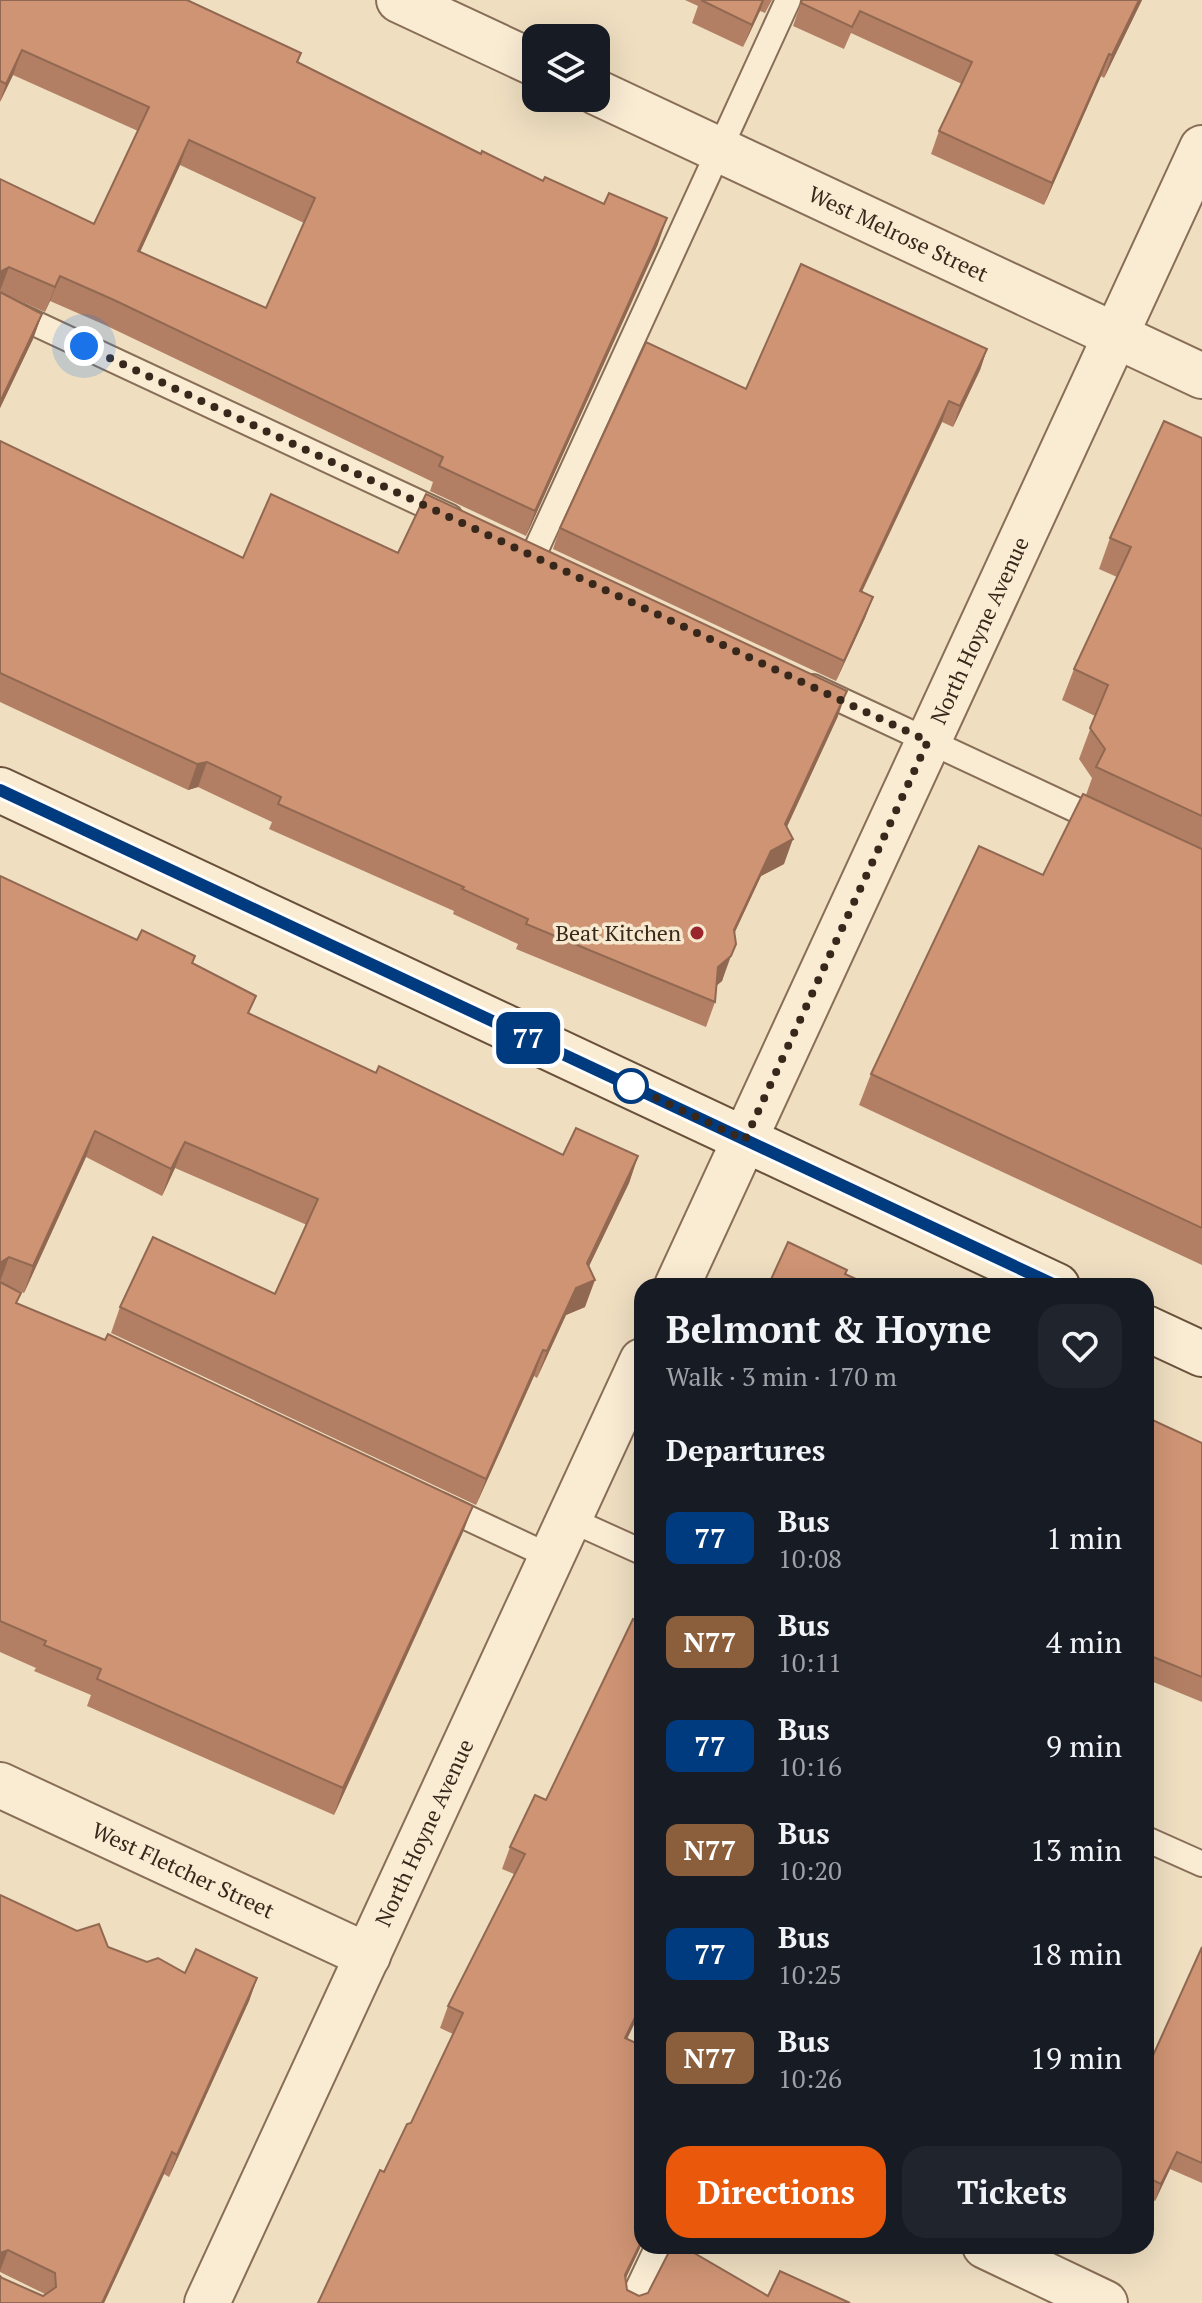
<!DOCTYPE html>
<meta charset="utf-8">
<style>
:root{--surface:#171b24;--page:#20242c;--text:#f1f3f6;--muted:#9ea1a6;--accent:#ea580c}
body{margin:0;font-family:"PT Serif",serif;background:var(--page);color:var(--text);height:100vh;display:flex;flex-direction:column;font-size:30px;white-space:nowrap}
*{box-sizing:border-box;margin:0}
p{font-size:26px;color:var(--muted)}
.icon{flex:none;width:44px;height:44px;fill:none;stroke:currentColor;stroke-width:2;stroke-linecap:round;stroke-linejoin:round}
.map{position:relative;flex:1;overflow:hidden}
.side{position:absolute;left:634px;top:1278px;width:520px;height:976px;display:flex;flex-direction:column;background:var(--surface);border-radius:24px;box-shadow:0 8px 32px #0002}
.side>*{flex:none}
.badge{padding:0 16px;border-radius:12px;font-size:28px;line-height:52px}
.controls{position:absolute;left:522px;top:24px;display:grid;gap:16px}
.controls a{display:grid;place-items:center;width:88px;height:88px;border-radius:16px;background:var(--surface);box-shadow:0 8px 32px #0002;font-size:40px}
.you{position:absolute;width:40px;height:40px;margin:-20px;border:6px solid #fff;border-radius:50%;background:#1a73e8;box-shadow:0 0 0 12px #1a73e833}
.map>.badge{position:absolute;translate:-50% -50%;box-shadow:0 0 0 4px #fff}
h2{padding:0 32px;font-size:30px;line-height:72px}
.round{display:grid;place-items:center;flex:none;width:84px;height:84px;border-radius:24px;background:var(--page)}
.overview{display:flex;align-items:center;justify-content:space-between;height:136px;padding:0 32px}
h1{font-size:38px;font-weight:600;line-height:60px}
.cta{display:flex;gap:16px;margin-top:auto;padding:16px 32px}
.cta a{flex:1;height:92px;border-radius:24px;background:var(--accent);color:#fff;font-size:32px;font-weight:600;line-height:92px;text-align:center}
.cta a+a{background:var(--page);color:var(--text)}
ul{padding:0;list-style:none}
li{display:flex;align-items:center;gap:24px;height:104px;padding:0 32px}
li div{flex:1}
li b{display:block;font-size:30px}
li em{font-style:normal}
li .badge{min-width:88px;font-weight:700;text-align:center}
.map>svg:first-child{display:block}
</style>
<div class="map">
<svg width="1202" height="2303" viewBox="0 0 1202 2303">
<rect width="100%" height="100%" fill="#efdec0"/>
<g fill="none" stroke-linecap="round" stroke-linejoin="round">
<!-- service casing -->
<g stroke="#896e57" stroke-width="28">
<g id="service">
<polyline points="0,307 450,517"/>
<polyline points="533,556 788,0"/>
<polyline points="813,687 1102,822"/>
<polyline points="440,1505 551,1557"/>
<polyline points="569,1519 642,1552"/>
<polyline points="1146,1839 1202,1864"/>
<polyline points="631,2303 658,2246"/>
</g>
</g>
<!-- minor casing -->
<g stroke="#896e57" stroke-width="48">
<g id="minor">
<polyline points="399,0 536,64"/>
<path id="s1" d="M596,92l606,284"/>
<path id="s2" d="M677,1286l525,-1138"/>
<path id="s3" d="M0,1785l368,171"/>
<polyline points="985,2246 1105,2303"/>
<path id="s4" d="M207,2303l435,-942"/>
</g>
</g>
<!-- secondary casing -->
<g stroke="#6a503a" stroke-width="48">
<g id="secondary">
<polyline points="0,790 1057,1286"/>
<polyline points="1146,1328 1202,1354"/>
</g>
</g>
<!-- service -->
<use href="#service" stroke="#faecd3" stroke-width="24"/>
<!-- minor -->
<use href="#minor" stroke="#faecd3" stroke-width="44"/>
<!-- secondary -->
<use href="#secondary" stroke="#faecd3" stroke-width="44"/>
</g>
<!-- wall -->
<g fill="#b27f64" fill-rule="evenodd">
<path d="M0,0l301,53 -3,9 360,182 -132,292 -96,-45 3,-9 -328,-157 -55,-24 -5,11 -39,-17 36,19 -9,25 -33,69v-229l94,45 44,-93 -125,-56 -13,27zM180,165l124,58 -38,85 -126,-56z"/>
<polygon points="685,0 772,0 765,13 760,11 743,47 692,23 698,6"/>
<polygon points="802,0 1142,0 1104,78 1101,76 1044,205 931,154 939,131 962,84 851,33 844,49 793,26"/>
<polygon points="987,349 980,370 953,427 942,422 862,592 873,597 865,618 836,681 553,549 560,528"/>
<polygon points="1202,438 1202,1265 859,1105 871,1074 1043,875 1086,795 1092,778 1079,759 1095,716 1062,700 1074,669 1117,577 1099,569 1110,538"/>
<polygon points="0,441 243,558 398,553 838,716 787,827 784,864 761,876 734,934 722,981 716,986 715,1002 706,1027 516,949 518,944 453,914 454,911 269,829 272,822 198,787 188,790 0,702"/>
<polygon points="0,876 137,940 192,963 250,1014 376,1073 563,1155 638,1156 629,1183 589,1266 585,1307 566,1315 537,1378 534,1376 476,1505 111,1333 120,1307 275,1294 307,1225 175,1168 162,1196 86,1157 24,1293 9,1287 17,1304 473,1506 463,1532 334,1815 87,1706 91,1695 34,1671 36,1668 0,1652"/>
<polygon points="1146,1417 1202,1443 1202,1702 1146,1679"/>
<polygon points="535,1795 627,2039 642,2046 642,2211 638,2220 626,2279 627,2290 639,2296 768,2296 318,2303 384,2172 411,2123 453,2034 440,2028 448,2006 514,1874 502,1869 510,1847"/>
<polygon points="0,1895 108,1947 147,1962 185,1973 257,1978 249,2001 169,2177 164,2174 104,2303 0,2303 2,2278 43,2296 45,2294 0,2272"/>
<polygon points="1202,1947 1202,2183 1170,2169 1155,2201 1146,2197 1146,2071"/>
</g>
<!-- shaded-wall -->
<g fill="#916851">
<polygon points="763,0 764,0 760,11 743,47 752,25"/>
<polygon points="1139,0 1142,0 1104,78 1112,55"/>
<polygon points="22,50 13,75 0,102 6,84"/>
<polygon points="1109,54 1101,76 1044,205 1052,183"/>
<polygon points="189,140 180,165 129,276 138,251"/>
<polygon points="667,218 658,244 526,536 535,511"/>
<polygon points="9,267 0,291 0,272"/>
<polygon points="60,276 50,301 45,312 55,287"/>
<polygon points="42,314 33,339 0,408 0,402"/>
<polygon points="987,349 980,370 953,427 960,406"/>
<polygon points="949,401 942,422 852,612 860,591"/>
<polygon points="873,597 865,618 836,681 844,661"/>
<polygon points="847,691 838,716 777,848 793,839 784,864 761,876 724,955 734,930 771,851 785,824"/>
<polygon points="207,762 198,787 188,790 197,764"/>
<polygon points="731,956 722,981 709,992 718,967"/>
<polygon points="95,1131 86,1157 24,1293 33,1266"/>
<polygon points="185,1142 175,1168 162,1196 171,1169"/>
<polygon points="638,1156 629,1183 579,1287 595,1280 585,1307 566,1315 537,1378 547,1351"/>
<polygon points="9,1257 0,1282 0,1263"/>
<polygon points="543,1350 534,1376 476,1505 486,1479"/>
<polygon points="473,1506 463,1532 334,1815 343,1788"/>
<polygon points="257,1978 249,2001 169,2177 177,2155"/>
<polygon points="642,2003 642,2008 617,2060 625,2038"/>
<polygon points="172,2152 164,2174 104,2303 102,2303"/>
<polygon points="1177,2152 1170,2169 1155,2201 1161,2184"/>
<polygon points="642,2240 642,2244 617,2297 625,2275"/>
<polygon points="8,2250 0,2271 0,2253"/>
</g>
<!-- building -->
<g fill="#cf9474" stroke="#916851" stroke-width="2" fill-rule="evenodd">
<path d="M0,0h187l114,53 -4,9 184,92 1,-3 61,30 2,-4 59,27 5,-11 58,25 -132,293 -96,-45 4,-9 -329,-157 -54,-24 -5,11 -46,-20 -9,5v-93l94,45 55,-117 -127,-57 -16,34 -6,-3zM189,140l126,58 -49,110 -128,-57z"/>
<polygon points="701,0 763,0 752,25"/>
<polygon points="802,0 1139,0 1112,55 1109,54 1052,183 939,131 972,62 860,11 852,27 801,3"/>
<polygon points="801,264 987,349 960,406 949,401 860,591 873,597 844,661 560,528 646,342 746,389"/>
<polygon points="0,292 42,314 0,402"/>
<polygon points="1164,421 1202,438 1202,816 1096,767 1105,749 1090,728 1108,685 1074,669 1131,547 1110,538"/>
<polygon points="0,441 243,558 271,494 398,553 426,494 847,691 785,824 793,839 771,851 734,930 736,944 731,956 718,967 715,1002 526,924 528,919 462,889 464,887 278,804 281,797 207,762 197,764 0,673"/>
<polygon points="1083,794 1202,849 1202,1228 871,1074 979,846 1043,875"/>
<polygon points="0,876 137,940 142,930 195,956 192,963 256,996 248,1013 376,1073 379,1066 563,1155 576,1128 638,1156 587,1263 595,1280 576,1288 547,1351 543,1350 486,1479 120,1307 153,1237 275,1294 318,1199 185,1142 171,1169 95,1131 33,1266 9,1257 0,1263"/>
<polygon points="788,1242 847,1270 845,1274 871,1286 768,1286"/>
<polygon points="0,1282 21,1293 16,1303 105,1340 108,1334 473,1506 343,1788 97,1679 101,1669 44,1645 46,1641 0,1621"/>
<polygon points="1146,1417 1202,1443 1202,1677 1146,1654"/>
<polygon points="633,1619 642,1624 642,2003 625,2038 642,2046 642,2206 636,2219 642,2222 642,2240 625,2275 627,2290 639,2296 648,2293 672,2246 682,2246 768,2296 780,2271 850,2303 318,2303 380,2170 384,2172 407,2124 411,2123 463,2013 448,2006 525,1854 510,1847 535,1795 546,1800"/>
<polygon points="0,1895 77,1931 99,1924 108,1947 147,1962 158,1958 185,1973 196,1949 257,1978 177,2155 172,2152 102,2303 0,2303 0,2276 2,2278 43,2296 56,2287 55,2273 8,2250 0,2253"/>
<polygon points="1202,1947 1202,2163 1177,2152 1161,2184 1146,2177 1146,2071"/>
</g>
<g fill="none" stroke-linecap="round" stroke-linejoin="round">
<!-- line casing -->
<g stroke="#fff" stroke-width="18">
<polyline id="line" points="0,790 1057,1286"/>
</g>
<!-- line -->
<use href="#line" stroke="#003b80" stroke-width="12"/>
<!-- walk -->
<polyline stroke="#38281c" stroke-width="8" stroke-dasharray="0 14.4" points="84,346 928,741 745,1140 631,1086"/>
</g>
<!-- markers -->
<circle fill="#99252d" stroke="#f6e9cf" stroke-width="3" cx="697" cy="933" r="8"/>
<circle fill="#fff" stroke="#003b80" stroke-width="4" cx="631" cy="1086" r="16"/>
<g text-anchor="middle" stroke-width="7" stroke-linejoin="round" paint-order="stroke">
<!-- street labels -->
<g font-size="22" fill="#38281c" stroke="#f6e9cf">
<text dy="8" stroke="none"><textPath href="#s1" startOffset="334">West Melrose Street</textPath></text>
<text dy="8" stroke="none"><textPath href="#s2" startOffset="722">North Hoyne Avenue</textPath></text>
<text dy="8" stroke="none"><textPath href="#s4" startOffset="518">North Hoyne Avenue</textPath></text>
<text dy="8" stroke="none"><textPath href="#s3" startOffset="202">West Fletcher Street</textPath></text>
</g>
<!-- poi labels -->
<g font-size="22" fill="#38281c" stroke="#f6e9cf" text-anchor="end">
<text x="681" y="941">Beat Kitchen</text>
</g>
</g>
</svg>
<div class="controls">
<a><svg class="icon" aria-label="layers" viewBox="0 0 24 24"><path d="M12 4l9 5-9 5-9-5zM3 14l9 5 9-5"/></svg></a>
</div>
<div class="you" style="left:84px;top:346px"></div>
<b class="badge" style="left:528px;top:1038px;background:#003b80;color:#fff">77</b>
<section class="side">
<div class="overview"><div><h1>Belmont &amp; Hoyne</h1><p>Walk · 3 min · 170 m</p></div><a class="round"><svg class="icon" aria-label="heart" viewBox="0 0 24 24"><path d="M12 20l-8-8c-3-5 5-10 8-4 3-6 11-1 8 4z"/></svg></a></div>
<h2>Departures</h2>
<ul>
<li><span class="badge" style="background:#003b80;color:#fff">77</span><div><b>Bus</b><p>10:08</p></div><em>1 min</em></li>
<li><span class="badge" style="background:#8b5e3c;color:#fff">N77</span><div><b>Bus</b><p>10:11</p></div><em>4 min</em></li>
<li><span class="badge" style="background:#003b80;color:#fff">77</span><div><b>Bus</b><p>10:16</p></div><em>9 min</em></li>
<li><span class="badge" style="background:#8b5e3c;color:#fff">N77</span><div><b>Bus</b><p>10:20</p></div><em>13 min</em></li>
<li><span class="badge" style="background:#003b80;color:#fff">77</span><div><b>Bus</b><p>10:25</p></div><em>18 min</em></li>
<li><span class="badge" style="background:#8b5e3c;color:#fff">N77</span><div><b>Bus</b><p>10:26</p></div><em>19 min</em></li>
</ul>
<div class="cta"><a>Directions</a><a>Tickets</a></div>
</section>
</div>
